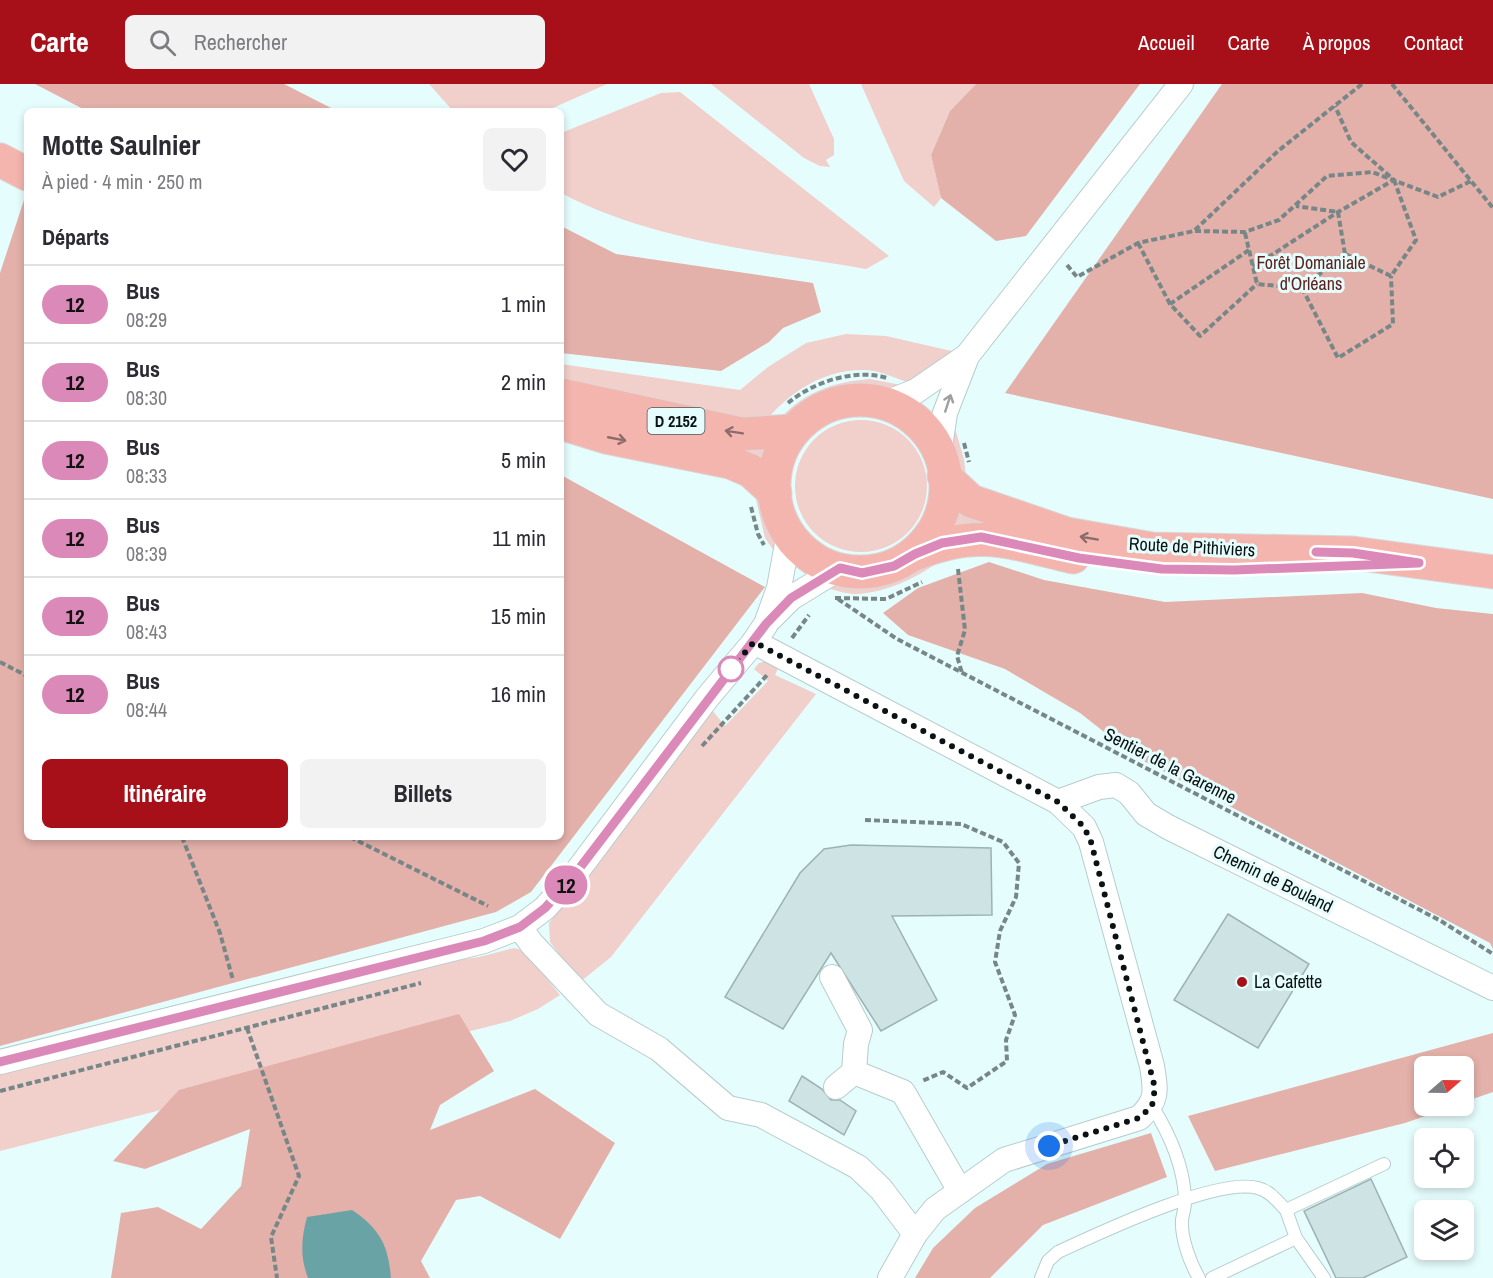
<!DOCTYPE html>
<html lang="fr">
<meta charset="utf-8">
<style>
:root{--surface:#fff;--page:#f2f2f3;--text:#2b2b33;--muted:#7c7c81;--line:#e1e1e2;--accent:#a71019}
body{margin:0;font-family:"Archivo Narrow",sans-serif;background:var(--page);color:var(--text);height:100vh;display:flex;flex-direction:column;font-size:22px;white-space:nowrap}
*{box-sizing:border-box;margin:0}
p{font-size:20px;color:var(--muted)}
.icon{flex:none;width:33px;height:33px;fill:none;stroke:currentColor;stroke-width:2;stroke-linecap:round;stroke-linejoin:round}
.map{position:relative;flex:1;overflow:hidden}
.panel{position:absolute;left:24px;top:24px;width:540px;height:732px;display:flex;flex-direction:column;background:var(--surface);border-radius:9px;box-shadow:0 3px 9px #0003}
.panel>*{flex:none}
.badge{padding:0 12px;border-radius:20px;font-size:21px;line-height:39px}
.needle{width:39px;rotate:70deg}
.controls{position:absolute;left:1414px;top:972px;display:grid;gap:12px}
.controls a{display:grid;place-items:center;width:60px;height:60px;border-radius:9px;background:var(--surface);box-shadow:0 3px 9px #0003;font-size:30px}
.you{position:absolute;width:30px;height:30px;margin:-15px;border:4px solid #fff;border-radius:50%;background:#1a73e8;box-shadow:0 0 0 9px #1a73e833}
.map>.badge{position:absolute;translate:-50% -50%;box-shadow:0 0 0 3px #fff}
h2{padding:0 18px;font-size:22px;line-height:54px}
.round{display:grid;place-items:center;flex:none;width:63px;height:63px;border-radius:9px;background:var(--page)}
.summary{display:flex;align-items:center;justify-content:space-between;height:102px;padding:0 18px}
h1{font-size:28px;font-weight:800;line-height:45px}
.button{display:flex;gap:12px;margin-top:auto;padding:12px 18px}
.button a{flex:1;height:69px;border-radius:9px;background:var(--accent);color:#fff;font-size:24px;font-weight:800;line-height:69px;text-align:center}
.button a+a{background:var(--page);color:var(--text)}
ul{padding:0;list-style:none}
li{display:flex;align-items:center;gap:18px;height:78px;padding:0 18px;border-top:2px solid var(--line)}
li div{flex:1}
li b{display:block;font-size:22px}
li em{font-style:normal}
li .badge{min-width:66px;font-weight:700;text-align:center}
header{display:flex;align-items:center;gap:36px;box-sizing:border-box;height:84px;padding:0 30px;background:var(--accent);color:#fff}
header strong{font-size:28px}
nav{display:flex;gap:33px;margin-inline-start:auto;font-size:21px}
.search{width:420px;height:54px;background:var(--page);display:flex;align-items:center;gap:15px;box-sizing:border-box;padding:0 21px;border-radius:9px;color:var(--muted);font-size:22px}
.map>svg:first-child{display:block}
</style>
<header>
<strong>Carte</strong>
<div class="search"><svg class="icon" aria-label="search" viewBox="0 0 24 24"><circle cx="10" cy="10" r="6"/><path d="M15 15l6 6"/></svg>Rechercher</div>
<nav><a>Accueil</a><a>Carte</a><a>À propos</a><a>Contact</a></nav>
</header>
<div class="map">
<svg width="1493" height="1194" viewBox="0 0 1493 1194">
<rect width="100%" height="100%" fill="#e6fdfd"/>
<!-- green -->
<g fill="#f1cfcb">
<polygon points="429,0 607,0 546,27 453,27"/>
<polygon points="711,0 809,0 834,55 834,71 826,76 830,83 820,82 804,74"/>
<polygon points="861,0 976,0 950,27 931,71 941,114 934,123 904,97"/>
<path d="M680,8l209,164 -23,13c-102,-18 -212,-27 -305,-76v-60l100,-40z"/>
<path d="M846,250l40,2 70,16 -46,31c-13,-4 -31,-13 -45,-13 -41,-1 -76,22 -101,53l-203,-37v-22l179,26 28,-23 38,-24z"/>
<path d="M870,295l26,5 10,5c-24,6 -47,0 -70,7 -22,6 -38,23 -60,27 26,-30 55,-41 94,-44z"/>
<circle cx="861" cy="402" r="66"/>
<path d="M954,341l10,34 3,25c-20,-23 -20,-30 -13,-59z"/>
<polygon points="707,349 775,362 769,383"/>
<path d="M754,407c20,12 26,42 23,64l-12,-17z"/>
<polygon points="959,415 1018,440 956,441 952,436"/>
<path d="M943,475c-25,18 -56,34 -88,35 -9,0 -20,-4 -29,-6l13,-8h30l25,-6 24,-12z"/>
<polygon points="767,577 779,582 775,591 816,610 611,873 580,898 550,858 549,839 712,626 725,642 768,597 754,585 759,579"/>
<polygon points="514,864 525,867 560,911 538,925 510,937 0,1067 0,989 415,882 479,873"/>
</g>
<!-- forest -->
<g fill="#e3b1aa">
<polygon points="35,0 284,0 337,27 87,27"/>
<polygon points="976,0 1140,0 1026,152 996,157 941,114 931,71 950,27"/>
<polygon points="1222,0 1493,0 1493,415 1005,309"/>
<polygon points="25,113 27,753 561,753 561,391 765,503 531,808 496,828 0,962 0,189"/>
<polygon points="561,142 616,170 813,199 821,228 783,244 769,258 721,287 561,269"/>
<polygon points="989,478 1044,496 1165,518 1362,509 1436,524 1493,530 1493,865 1490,859 1136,673 1080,629 1005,585 908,551 883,529 918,504"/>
<polygon points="459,930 494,987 440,1021 430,1046 535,1005 615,1059 560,1155 480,1112 456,1116 421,1177 430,1194 111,1194 121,1129 158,1123 201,1145 241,1102 250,1045 145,1085 113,1077 179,1006"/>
<polygon points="1493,949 1493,1008 1464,1018 1464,982 1425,982 1425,1022 1455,1022 1405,1039 1215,1087 1188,1032"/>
<polygon points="1151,1049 1167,1093 1043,1141 990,1194 915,1194 933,1164 975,1124 1047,1080"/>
</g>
<!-- water -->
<path fill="#6aa3a5" d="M352,1126c28,19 36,35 39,68h-83c-8,-21 -7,-39 -1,-61z"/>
<!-- building -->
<g fill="#cde3e4" stroke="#9db2b3" stroke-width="1.5">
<polygon points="851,761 991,764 992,831 892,832 937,916 881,947 831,869 783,945 725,913 800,789 824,765"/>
<polygon points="1228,830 1309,880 1258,964 1174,916"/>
<polygon points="802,992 822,1005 831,1016 840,1016 856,1027 844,1051 789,1017"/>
<polygon points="1371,1095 1407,1173 1363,1194 1336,1194 1304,1127"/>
</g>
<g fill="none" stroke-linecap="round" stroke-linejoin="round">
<!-- service casing -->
<g stroke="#b7cdcd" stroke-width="14">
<g id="service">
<path d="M1152,1022c17,27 31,59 33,91 1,8 -2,16 -3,23 -1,18 8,43 17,58"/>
<path d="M1041,1194l7,-17 10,-9c41,-19 159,-75 200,-64 12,3 19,13 28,22"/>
<polyline points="1212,1194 1296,1154"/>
<polyline points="1324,1194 1296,1154 1286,1126 1384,1080"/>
</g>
</g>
<!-- minor casing -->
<g stroke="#b7cdcd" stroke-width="26">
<g id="minor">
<polyline points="883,320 916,307 967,272 1181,0"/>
<polyline points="939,370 945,329 966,275"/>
<polyline points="771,534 791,514 840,484"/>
<path d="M754,558l304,160 26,25 7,15 61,224c4,25 6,35 -13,52l-135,42 -69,49 -20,25 -25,44"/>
<polyline points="1058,718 1099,703 1116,701 1129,709 1146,730 1168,743 1493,904"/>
<polyline points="520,843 531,859 598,930 659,965 728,1024 761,1031 858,1083 881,1105 915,1150"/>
<polyline points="832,893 860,946 856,960 854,988"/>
<polyline points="0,978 484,857 520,843 545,824 572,794 707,614 754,558 766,540 779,504 789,449"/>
<polyline points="836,1003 854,988 903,1008 960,1107"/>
</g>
</g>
<!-- primary casing -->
<g stroke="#d8d9d9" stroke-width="35">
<g id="primary">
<polyline points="0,76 27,90"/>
<polyline points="561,311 741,350 793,347"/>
<circle cx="860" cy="402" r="86"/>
<polyline points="561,339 606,353 730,378 751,387 775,409"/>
<polyline points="944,392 971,417 1067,450 1152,465 1353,469 1493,488"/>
<path d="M915,470c64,-26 94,-12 158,3"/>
</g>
</g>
<!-- path -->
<g stroke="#778687" stroke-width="4" stroke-dasharray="6 3" stroke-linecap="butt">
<polyline points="1392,0 1493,124"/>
<polyline points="1195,147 1245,148 1279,136 1327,92 1372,88 1438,113 1471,97"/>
<polyline points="1245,149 1257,200 1302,204 1345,170 1338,128 1296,122"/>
<polyline points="1138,159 1170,220"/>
<polyline points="1249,166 1170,220 1200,252 1257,200"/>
<polyline points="1345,170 1391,192 1416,156 1394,96"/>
<polyline points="1067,181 1077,193 1138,159 1194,147 1278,67 1362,0"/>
<polyline points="1253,183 1338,128 1394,96 1351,58 1335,22"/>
<polyline points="1302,204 1338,274 1393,240 1391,192"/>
<path d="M788,319c25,-21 67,-35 99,-25"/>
<polyline points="964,359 969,378"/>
<polyline points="751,423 758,450 764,461"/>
<polyline points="958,485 965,546 957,572 962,589"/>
<polyline points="835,514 886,515 922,498"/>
<polyline points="838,515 897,555 1441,837 1493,870"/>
<polyline points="792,554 809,531"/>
<polyline points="0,578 27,592"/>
<polyline points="702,662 768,590"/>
<polyline points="865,736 961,740 1003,758 1019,779 1016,813 1000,847 995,878 1015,931 1006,956 1007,977 967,1004 943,988 922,997"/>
<polyline points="182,753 220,849 233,896"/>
<polyline points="350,753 488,822"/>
<polyline points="247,944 299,1092 271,1153 277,1194"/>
<polyline points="0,1007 421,899"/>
</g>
<!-- service -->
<use href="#service" stroke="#fff" stroke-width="12"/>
<!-- minor -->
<use href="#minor" stroke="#fff" stroke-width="24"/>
<!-- primary -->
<use href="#primary" stroke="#f5b5af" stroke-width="33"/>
</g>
<!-- one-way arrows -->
<defs><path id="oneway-shaft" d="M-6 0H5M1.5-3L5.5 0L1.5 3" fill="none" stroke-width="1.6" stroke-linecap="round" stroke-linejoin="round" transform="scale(1.5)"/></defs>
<use stroke="#9da0a1" href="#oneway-shaft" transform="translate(948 319) rotate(-72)"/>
<g stroke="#8c6c69">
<use href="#oneway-shaft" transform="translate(734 348) rotate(-171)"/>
<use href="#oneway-shaft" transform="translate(617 355) rotate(11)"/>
<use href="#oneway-shaft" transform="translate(1089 454) rotate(-170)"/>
</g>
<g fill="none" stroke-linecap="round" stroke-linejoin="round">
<!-- line casing -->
<g stroke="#fff" stroke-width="14">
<polyline id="line" points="0,978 484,857 520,843 545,824 572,794 766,540 791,514 840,484 862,489 894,482 915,470 942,459 981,453 1079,474 1162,485 1234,486 1419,479 1353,469 1316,468"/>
</g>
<!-- line -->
<use href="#line" stroke="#db89b9" stroke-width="9"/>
<!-- walk -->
<polyline stroke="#0b1213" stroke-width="6" stroke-dasharray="0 10.8" points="731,585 754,558 1058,718 1084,743 1091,758 1155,1004 1152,1022 1139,1034 1049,1062"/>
</g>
<!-- markers -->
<circle fill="#fff" stroke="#db89b9" stroke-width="3" cx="731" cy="585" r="12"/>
<circle fill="#a71019" stroke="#e6fdfd" stroke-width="2" cx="1242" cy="898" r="6"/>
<g text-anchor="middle" stroke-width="6" stroke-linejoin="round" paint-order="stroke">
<!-- shield labels -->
<rect fill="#e6fdfd" stroke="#4d5859" stroke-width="1.5" x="647.5" y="324" width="57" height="26" rx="4.5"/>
<g font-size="16" font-weight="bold" fill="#0b1213">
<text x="676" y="343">D 2152</text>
</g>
<!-- park labels -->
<g font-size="18" fill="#5e221e" stroke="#e6fdfd">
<text x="1311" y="185">Forêt Domaniale<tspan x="1311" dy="21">d'Orléans</tspan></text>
</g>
<!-- street labels -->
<g font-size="18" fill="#0b1213" stroke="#e6fdfd">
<text transform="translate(1192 463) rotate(3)" y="6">Route de Pithiviers</text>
<text transform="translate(1170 682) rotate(27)" y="6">Sentier de la Garenne</text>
<text transform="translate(1273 795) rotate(26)" y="6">Chemin de Bouland</text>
</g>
<!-- poi labels -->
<g font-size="18" fill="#0b1213" stroke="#e6fdfd" text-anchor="start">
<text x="1254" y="904">La Cafette</text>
</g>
</g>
</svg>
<div class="controls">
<a><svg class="needle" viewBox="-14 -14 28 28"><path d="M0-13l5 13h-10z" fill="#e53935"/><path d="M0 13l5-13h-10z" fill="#7c7c81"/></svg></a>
<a><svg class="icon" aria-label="locate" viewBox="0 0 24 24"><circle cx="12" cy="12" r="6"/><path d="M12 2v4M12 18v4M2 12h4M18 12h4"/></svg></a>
<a><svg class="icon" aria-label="layers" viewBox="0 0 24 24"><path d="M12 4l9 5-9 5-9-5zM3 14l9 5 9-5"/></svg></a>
</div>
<div class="you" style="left:1049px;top:1062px"></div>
<b class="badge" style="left:566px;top:801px;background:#db89b9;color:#111">12</b>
<section class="panel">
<div class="summary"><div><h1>Motte Saulnier</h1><p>À pied · 4 min · 250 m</p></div><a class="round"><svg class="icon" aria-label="heart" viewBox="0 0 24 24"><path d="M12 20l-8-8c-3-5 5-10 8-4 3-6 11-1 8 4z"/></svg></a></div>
<h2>Départs</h2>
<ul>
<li><span class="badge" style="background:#db89b9;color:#111">12</span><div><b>Bus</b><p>08:29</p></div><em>1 min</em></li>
<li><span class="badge" style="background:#db89b9;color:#111">12</span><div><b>Bus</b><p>08:30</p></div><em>2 min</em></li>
<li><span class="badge" style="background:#db89b9;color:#111">12</span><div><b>Bus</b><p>08:33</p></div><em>5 min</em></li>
<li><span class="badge" style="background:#db89b9;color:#111">12</span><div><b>Bus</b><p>08:39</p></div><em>11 min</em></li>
<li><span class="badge" style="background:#db89b9;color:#111">12</span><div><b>Bus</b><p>08:43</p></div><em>15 min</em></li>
<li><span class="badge" style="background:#db89b9;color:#111">12</span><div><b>Bus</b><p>08:44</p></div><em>16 min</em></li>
</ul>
<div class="button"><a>Itinéraire</a><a>Billets</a></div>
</section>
</div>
